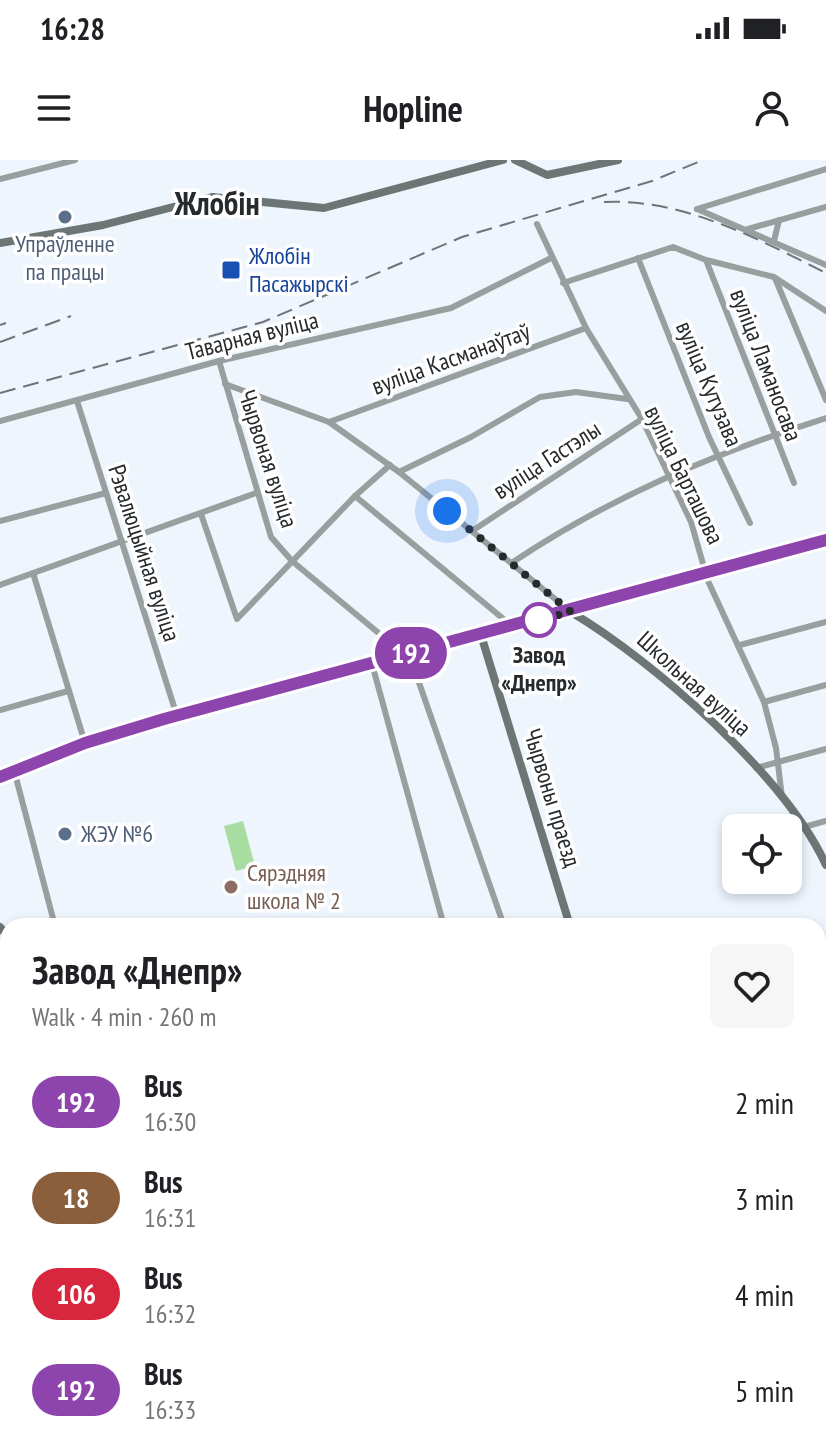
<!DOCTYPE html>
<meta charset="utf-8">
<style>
:root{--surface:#fff;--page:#f6f6f6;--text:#202124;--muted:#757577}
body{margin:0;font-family:"PT Sans Narrow",sans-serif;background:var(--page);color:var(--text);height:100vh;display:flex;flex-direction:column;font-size:30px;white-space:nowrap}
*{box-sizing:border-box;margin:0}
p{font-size:26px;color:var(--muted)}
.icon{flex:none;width:44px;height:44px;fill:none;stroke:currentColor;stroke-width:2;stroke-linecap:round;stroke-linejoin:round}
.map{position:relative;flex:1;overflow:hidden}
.side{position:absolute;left:0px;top:758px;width:826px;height:538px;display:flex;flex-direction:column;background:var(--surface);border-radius:24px 24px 0 0;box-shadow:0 4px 12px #0003}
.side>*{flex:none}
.badge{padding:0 16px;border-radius:26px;font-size:28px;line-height:52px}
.controls{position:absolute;left:722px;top:654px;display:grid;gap:16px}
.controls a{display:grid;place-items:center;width:80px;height:80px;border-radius:12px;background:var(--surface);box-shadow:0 4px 12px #0003;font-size:40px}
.you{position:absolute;width:40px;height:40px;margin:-20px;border:6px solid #fff;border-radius:50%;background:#1a73e8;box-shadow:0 0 0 12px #1a73e833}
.map>.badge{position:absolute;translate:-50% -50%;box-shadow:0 0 0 4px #fff}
.round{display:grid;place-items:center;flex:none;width:84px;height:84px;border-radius:12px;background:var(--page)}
.overview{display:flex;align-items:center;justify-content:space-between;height:136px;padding:0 32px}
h1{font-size:38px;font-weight:800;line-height:60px}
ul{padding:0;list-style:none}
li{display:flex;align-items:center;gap:24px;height:96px;padding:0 32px}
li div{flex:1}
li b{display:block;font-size:30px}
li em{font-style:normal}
li .badge{min-width:88px;font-weight:700;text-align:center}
.status{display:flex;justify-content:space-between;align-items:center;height:56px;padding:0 40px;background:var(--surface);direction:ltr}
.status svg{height:22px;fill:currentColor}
header{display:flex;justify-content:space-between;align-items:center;height:104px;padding:0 32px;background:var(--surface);font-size:36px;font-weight:800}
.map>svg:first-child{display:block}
</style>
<div class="status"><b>16:28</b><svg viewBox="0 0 49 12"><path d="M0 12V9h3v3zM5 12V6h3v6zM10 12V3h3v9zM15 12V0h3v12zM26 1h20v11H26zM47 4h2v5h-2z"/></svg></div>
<header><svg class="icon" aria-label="menu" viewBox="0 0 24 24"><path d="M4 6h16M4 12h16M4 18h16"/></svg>Hopline<svg class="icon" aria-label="person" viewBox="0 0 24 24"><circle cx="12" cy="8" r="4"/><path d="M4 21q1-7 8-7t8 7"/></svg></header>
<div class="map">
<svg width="826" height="1295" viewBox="0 0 826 1295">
<rect width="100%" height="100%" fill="#eef5fd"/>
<!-- green -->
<polygon fill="#a8dda2" points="243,661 255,706 236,711 224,666"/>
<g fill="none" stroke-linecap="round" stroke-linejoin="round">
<!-- stream -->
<polyline stroke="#6ba6da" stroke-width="2" points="634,1288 646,1295"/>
<!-- street -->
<g stroke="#999e9e" stroke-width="6">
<polyline points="0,19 75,0"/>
<polyline points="697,49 826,105"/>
<polyline points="697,49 826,9"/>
<polyline points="537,64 586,168 642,259 691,362 708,421 764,542 776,588 782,637"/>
<polyline points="748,69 826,47"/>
<polyline points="774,81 779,60"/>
<polyline points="638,98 709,277 750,363"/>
<polyline points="706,100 794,323"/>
<polyline points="775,118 826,240"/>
<polyline points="563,123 673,87 706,100 774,117 826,151"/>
<polyline points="219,201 271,377 292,401 405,495"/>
<polyline points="225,224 329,262 399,312 570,451"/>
<polyline points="77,241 177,556"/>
<polyline points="0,261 219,201 451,148 551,98"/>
<polyline points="329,262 586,168"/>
<polyline points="399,312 471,277 540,237 576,232 627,239"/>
<polyline points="355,336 512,466"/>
<polyline points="201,354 237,459 355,336 390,305"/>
<polyline points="0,361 106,333"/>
<polyline points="472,371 642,259"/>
<path d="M513,402c99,-66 200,-108 313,-144"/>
<polyline points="33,413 85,583"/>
<polyline points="0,425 256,333"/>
<polyline points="740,485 826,462"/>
<polyline points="409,494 504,766"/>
<polyline points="372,504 444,766"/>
<polyline points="764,542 826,525"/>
<polyline points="0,550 68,531"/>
<polyline points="756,608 826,589"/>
<polyline points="14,610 55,766"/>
<polyline points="804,667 826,661"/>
<polyline points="0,854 8,851"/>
<polyline points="0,972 8,1013"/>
<polyline points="0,1143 8,1141"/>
<polyline points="60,1288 61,1295"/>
<polyline points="668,1288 670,1295"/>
<polyline points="106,1295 107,1288"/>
</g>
<!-- secondary -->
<g stroke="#6e7575" stroke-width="8">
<polyline points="515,0 547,15 618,0"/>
<polyline points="0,83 103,65 212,37 324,48 503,0"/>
<path d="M571,452c84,50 214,164 255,253"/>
<polyline points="481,475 570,766"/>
<polyline points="0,617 85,583 177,556 826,380"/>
<polyline points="0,767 8,777"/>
<polyline points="818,958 826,955"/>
<polyline points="187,1288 189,1295"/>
</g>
<!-- rail -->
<g stroke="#707478" stroke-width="2" stroke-dasharray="16 8" stroke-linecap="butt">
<path d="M604,42c78,-4 154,37 222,71"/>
<polyline points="0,165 6,163"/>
<polyline points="0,182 71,156"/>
<polyline points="0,233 263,162 462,77 652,21 703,0"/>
</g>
</g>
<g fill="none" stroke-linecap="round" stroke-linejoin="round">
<!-- line casing -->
<g stroke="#fff" stroke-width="18">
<polyline id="line" points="0,617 85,583 164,559 826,380"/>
</g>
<!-- line -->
<use href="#line" stroke="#8e44ad" stroke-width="12"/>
<!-- walk -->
<polyline stroke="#272a2c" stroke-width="8" stroke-dasharray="0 14.4" points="447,351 571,452 530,462 539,460"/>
</g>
<!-- markers -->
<g fill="#5c6f8a" stroke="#fff" stroke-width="3">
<circle cx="65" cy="57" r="8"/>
<circle cx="65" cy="674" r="8"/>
</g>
<rect fill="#1a4fb4" stroke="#fff" stroke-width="3" x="221" y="100" width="20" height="20" rx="4"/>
<circle fill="#fff" stroke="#8e44ad" stroke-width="4" cx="539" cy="460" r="16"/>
<circle fill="#8d6e63" stroke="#fff" stroke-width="3" cx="231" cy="727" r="8"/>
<g text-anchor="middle" stroke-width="7" stroke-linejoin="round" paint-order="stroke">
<!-- service labels -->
<g font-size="24" fill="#4e5e75" stroke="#fff">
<text x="65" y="92">Упраўленне<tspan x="65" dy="28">па працы</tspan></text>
<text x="81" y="682" text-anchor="start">ЖЭУ №6</text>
</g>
<!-- transit labels -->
<g font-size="24" fill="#164399" stroke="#fff" text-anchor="start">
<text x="249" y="104">Жлобін<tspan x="249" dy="28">Пасажырскі</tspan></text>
</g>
<!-- street labels -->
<g font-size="24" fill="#272a2c" stroke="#fff">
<text transform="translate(252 176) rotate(-14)" y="8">Таварная вуліца</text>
<text transform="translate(451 199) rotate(-20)" y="8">вуліца Касманаўтаў</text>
<text transform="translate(766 205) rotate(69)" y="8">вуліца Ламаносава</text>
<text transform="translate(709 224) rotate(67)" y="8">вуліца Кутузава</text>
<text transform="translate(268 299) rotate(72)" y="8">Чырвоная вуліца</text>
<text transform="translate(547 300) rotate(-33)" y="8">вуліца Гастэлы</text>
<text transform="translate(684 315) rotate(64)" y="8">вуліца Барташова</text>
<text transform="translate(144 393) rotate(72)" y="8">Рэвалюцыйная вуліца</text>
<text transform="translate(694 524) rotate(42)" y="8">Школьная вуліца</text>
<text transform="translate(552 638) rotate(73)" y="8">Чырвоны праезд</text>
</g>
<!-- stop labels -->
<g font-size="24" font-weight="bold" fill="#272a2c" stroke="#fff">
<text x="539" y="503">Завод<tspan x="539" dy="28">«Днепр»</tspan></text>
</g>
<!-- education labels -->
<g font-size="24" fill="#785e54" stroke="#fff" text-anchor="start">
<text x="247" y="721">Сярэдняя<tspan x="247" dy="28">школа № 2</tspan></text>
</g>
<!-- district labels -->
<g font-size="32" font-weight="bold" fill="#272a2c" stroke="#fff">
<text x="217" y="55">Жлобін</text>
</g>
</g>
</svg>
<div class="controls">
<a><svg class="icon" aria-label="locate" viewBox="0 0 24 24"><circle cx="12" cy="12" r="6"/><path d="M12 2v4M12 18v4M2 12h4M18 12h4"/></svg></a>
</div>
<div class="you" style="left:447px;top:351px"></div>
<b class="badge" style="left:411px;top:493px;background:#8e44ad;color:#fff">192</b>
<section class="side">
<div class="overview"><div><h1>Завод «Днепр»</h1><p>Walk · 4 min · 260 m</p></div><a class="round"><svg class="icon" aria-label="heart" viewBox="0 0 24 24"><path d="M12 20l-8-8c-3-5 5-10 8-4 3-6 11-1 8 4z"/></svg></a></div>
<ul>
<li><span class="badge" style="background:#8e44ad;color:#fff">192</span><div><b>Bus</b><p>16:30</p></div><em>2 min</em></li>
<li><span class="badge" style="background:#8b5e3c;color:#fff">18</span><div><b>Bus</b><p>16:31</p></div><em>3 min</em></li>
<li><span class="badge" style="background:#d7263d;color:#fff">106</span><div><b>Bus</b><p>16:32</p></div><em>4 min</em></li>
<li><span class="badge" style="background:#8e44ad;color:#fff">192</span><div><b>Bus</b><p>16:33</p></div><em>5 min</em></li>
</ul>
</section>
</div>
